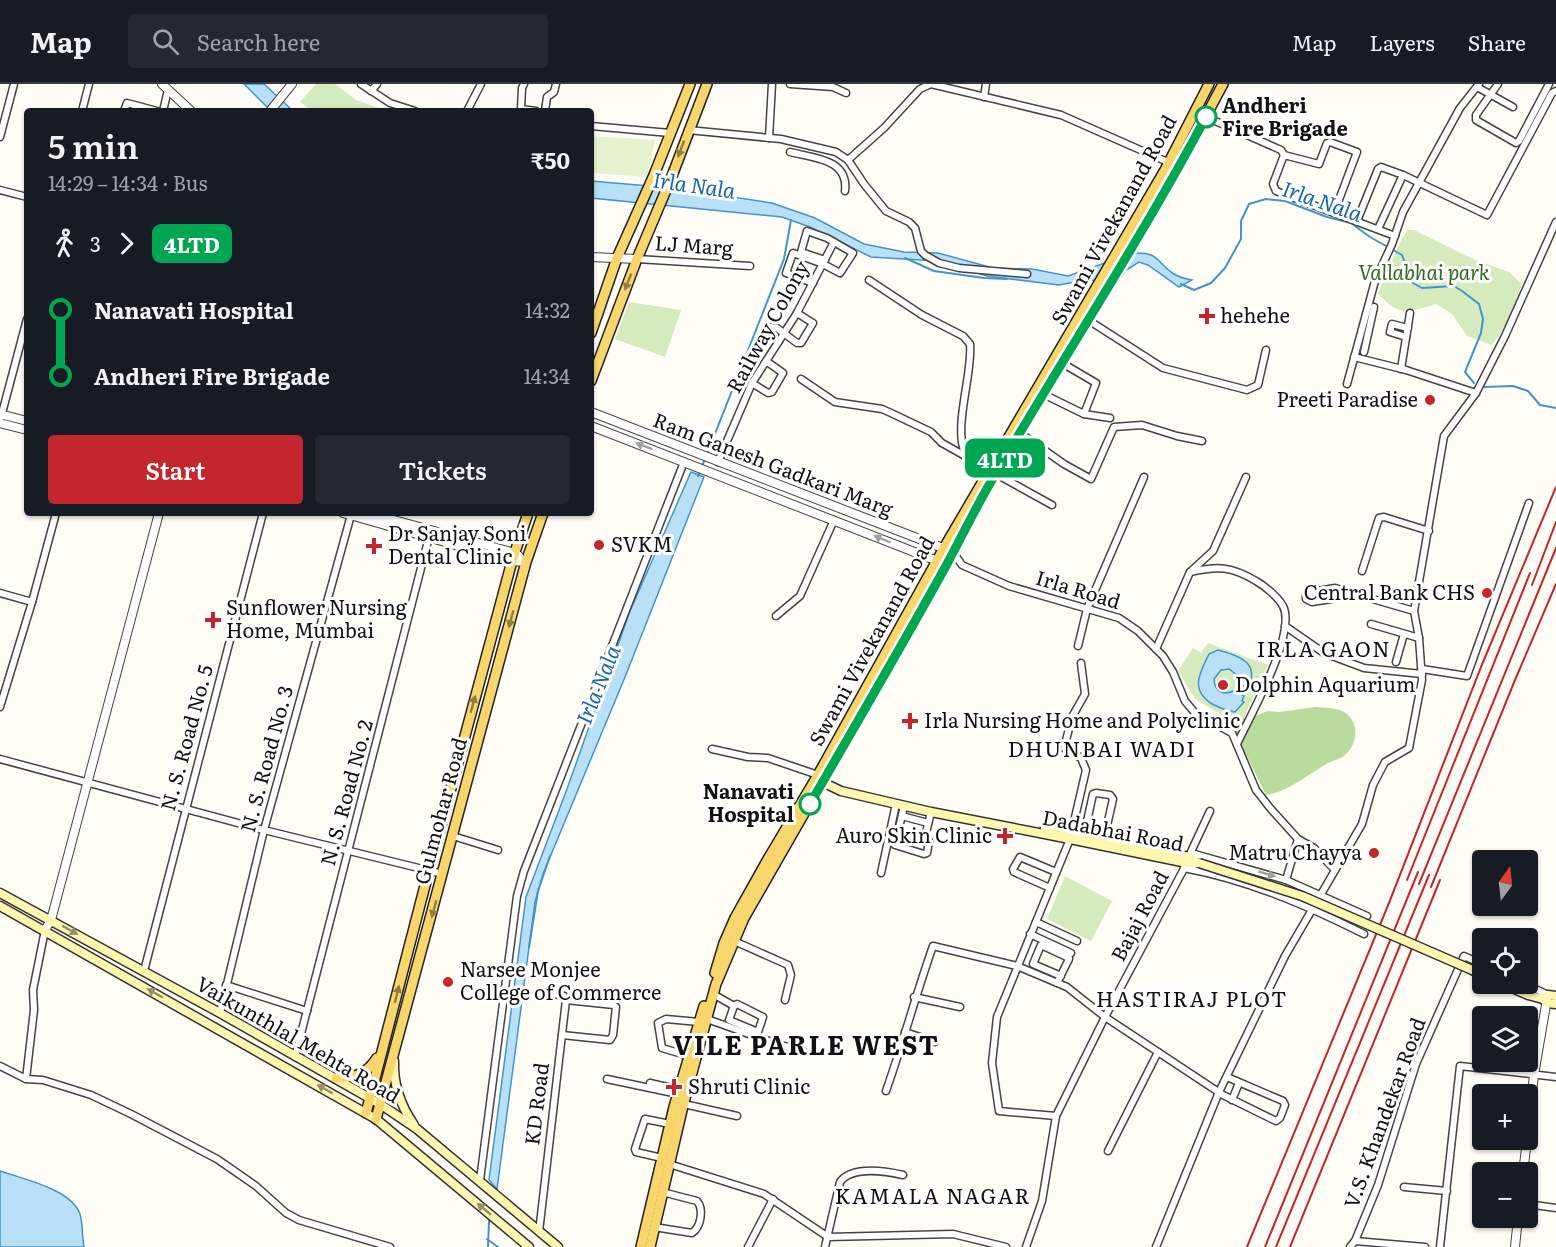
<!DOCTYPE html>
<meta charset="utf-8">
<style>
:root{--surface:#171b24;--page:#242831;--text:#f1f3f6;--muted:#9ea1a6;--line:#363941;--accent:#c4262e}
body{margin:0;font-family:Literata,serif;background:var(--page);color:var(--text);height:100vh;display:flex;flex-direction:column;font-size:22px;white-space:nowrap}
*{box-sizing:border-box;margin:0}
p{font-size:20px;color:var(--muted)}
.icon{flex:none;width:33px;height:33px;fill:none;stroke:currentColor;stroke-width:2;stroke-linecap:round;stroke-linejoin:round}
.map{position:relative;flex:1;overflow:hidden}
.sheet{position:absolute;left:24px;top:24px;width:570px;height:408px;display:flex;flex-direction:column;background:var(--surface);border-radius:6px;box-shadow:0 2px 4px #0004}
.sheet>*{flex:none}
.badge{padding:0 12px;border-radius:9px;font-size:21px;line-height:39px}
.needle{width:39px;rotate:15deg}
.controls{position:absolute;left:1472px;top:766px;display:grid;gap:12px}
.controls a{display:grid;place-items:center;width:66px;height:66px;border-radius:6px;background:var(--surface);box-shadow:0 2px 4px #0004;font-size:30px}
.map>.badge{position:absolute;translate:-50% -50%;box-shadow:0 0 0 3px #fff}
.legs{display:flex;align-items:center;gap:9px;height:66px;padding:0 24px;font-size:20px}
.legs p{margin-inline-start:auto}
.summary{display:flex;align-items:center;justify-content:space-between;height:102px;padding:0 24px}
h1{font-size:33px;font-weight:600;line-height:45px}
.primary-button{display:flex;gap:12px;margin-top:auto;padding:12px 24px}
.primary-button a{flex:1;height:69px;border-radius:6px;background:var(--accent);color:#fff;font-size:24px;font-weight:600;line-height:69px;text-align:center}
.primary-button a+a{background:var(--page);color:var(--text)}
ul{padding:0 24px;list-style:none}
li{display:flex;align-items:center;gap:21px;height:66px;font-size:22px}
li i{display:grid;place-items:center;width:9px;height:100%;margin:0 8px;background:currentColor}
li i::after{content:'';width:15px;height:15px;margin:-8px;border:4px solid;border-radius:50%;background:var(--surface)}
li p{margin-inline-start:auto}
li:first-child i{background:linear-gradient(#0000 50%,currentColor 0)}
li:last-child i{background:linear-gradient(currentColor 50%,#0000 0)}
header{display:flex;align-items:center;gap:36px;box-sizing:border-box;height:84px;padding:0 30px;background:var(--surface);border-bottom:2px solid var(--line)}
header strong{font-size:28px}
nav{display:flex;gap:33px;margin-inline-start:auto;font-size:21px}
.search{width:420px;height:54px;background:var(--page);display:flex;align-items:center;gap:15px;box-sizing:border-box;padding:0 21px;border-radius:6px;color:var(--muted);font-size:22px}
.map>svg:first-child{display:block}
</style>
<header>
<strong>Map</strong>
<div class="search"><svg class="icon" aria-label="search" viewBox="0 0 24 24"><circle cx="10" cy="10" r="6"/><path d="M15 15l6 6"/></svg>Search here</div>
<nav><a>Map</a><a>Layers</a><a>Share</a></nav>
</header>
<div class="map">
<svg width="1556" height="1163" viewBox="0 0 1556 1163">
<rect width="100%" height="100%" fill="#fffdf5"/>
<!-- green -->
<g fill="#d5ebbd">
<polygon points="316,0 335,0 356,16 387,27 313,27 300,18"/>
<path d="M1408,146h6l59,29 36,13 13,12 -16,41 -14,20 -25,-9 -15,-22 -16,-10c-28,8 -37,14 -58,-11l24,-55z"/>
<polygon points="629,218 681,226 665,273 615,255"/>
<polygon points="1208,559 1268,581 1240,642 1195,615 1178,587 1193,564 1201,569"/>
<polygon points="1065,792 1112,817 1091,857 1047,835"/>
</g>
<!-- forest -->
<path fill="#b9dc9c" d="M1315,623c10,1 23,0 32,7 13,11 10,31 -2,41 -4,4 -11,5 -17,8 -21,12 -38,28 -62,32l-33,-67 1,-8 21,-4 13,-5 11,1z"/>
<!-- pitch -->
<polygon fill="#e6f2cf" points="591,52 655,56 647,93 591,89"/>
<!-- water -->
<g fill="#b9e0f7" stroke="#3f96cf" stroke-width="1.5">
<polygon points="244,0 264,0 293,27 271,27"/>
<path d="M591,97l82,7 99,15 43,15 49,26 40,8 34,1 55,15 39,1 36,7 65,-23c28,-1 22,9 41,21 5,3 12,5 18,6l-13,7 -31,-22 -9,-3 -13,8 -8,12 -32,-2 -27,5 -72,-9 -50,-15 -66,-4 -61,-30 -28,-10 -191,-19z"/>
<polygon points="691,388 704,393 625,593 543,790 535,818 497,1105 489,1096 526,813 567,705 630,527"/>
<path d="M1218,566c23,6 42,13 30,39l-9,-5 -1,-8 -9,-7 -8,1 -7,9c0,12 10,18 21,11l9,6 -2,5 2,1 -9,10c-8,-1 -15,-4 -23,-8 -22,-14 -13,-30 -3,-50z"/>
<path d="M0,1087c23,8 71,18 80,43 3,10 2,23 4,33h-84z"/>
</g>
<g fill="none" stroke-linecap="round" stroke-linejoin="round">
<!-- stream -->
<g stroke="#3f96cf" stroke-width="2">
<polyline points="905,174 934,187 984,194 1007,195"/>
<polyline points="1181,200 1194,206 1211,199 1225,184 1241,155 1241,137 1249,120 1266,115 1285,117 1327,133 1351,139 1370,153 1402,171 1413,199 1422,204 1454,202 1462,207 1479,220 1483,235 1481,249 1465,288 1474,299"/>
<polyline points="1484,303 1513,302 1528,307 1540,321 1556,324"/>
<polyline points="707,370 784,175 791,136"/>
<polyline points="698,392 705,375"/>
<polyline points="529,863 538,807 550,772"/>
<polyline points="487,1155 498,1163"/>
<polyline points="488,1163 489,1137"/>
</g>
<!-- minor casing -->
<g stroke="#444" stroke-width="9">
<g id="minor">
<polyline points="361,0 390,19 415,27"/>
<polyline points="524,0 522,4 521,25 536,27"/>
<polyline points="790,0 833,3 846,9"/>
<polyline points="1498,0 1476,31 1476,36 1516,59 1519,57 1549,0"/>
<polyline points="1477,3 1513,23"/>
<polyline points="371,7 377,0"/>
<polyline points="984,13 986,0"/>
<polyline points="82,27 89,0"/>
<polyline points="124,27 127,19 157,27"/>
<polyline points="163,27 168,6"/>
<polyline points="467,27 481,0"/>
<polyline points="545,27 547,13 554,8 556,0"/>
<polyline points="1206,33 1281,66 1284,71"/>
<polyline points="591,42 670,49"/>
<polyline points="688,46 781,55 836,68 848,76 864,100 886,127 909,138 915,144 921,167 925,171 939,179 959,184 1027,190"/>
<polyline points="0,53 14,0"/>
<polyline points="769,54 772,0"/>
<path d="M790,68c24,6 59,7 55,39"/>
<polyline points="848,76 884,44 920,5 931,0 1061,31 1179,83"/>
<polyline points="1403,91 1487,131 1552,9 1556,7"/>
<polyline points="0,106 27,113"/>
<polyline points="1334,129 1357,68 1330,58 1327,59 1319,80 1284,71 1273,100 1276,107 1395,152"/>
<polyline points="1357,137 1378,85 1381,83 1403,91 1378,145"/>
<polyline points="637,175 750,182"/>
<path d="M869,196l53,35 41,21 7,8c3,30 -18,86 -4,111 4,7 15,13 22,18"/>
<polyline points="813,199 786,189 793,169 823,180 840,189 853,169 827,154 807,147 801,168 825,176"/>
<polyline points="1085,234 1163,284 1247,306 1258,301 1266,266"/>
<polyline points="1406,253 1390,248 1392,240 1408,244"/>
<polyline points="1364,268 1374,223"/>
<polyline points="756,273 768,245 771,243 777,244 797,259 801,259 813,239 797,229"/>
<polyline points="1354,273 1406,286 1476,309"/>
<polyline points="1401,285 1410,229"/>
<polyline points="801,295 835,318 882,325 891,329 931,348 942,359 967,373"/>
<polyline points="752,299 768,309 772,308 783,289 766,277"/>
<polyline points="1347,300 1375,197 1392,160 1403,128 1460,24 1479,0"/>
<polyline points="1043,310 1084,330 1096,299 1062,279"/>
<polyline points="1084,330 1110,334"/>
<polyline points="1,333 27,235"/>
<polyline points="1020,349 1064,380 1091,395 1114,343 1142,341 1177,352 1202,357"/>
<polyline points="718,378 752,299 797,229 834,158"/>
<polyline points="996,390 1052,421"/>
<polyline points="953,468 962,481 1009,502 1119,534 1138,547 1163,572 1173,588 1185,617 1195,629 1232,649 1256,706 1270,724 1298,755 1314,764 1335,786"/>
<polyline points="1362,487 1379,434 1384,433 1429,447"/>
<path d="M1190,488c28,-6 41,-6 66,9 9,5 22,16 27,25 14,28 -33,110 -46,138"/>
<polyline points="0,509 32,518"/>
<polyline points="1331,515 1312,518 1306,515 1306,511 1312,508 1335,504 1414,527"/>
<polyline points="776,532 800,512 834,436"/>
<polyline points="1371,540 1419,554"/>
<polyline points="1285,542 1324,569 1364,584 1422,590"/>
<polyline points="1078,562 1087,525 1144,393"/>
<polyline points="1156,565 1190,488 1213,467 1246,393"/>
<polyline points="1396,578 1404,550"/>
<polyline points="1422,585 1467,592 1529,419"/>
<polyline points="0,623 32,518 56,429"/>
<polyline points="712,665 748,673 768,674 818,691"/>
<polyline points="0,675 264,746 443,790"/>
<polyline points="904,722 895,761 924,770 927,769 929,757 925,753 931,728"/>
<polyline points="902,732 928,739"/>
<polyline points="1085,748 1105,751"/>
<polyline points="1084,751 1093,710 1096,709 1110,711 1113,715 1104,755"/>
<polyline points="453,752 498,766"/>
<polyline points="1191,769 1286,796 1367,832"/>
<polyline points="1189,772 1210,727"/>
<path d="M1184,784c64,12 122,37 180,66"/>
<polyline points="881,789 896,720"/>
<polyline points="1286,796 1298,755"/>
<polyline points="1050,804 1014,788 1013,785 1020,773 1056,788"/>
<polyline points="1036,838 1077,857"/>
<polyline points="1030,850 1071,869"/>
<polyline points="734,857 788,881 791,891 785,916"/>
<polyline points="144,887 263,429"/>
<polyline points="1057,899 1069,875 1069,874 1041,861 1033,880 1061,892"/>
<polyline points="1525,900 1548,911"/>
<polyline points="226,901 307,927"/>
<polyline points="713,910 734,922"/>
<polyline points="914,913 960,923"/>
<polygon points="737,920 763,933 758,948 729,936 734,922"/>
<polyline points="220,929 264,746 351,431"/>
<polyline points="707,935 777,960 803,967"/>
<polyline points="905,948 935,958"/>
<polyline points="562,951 610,956 613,951 616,923 614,921 566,916"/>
<polyline points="689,972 662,964 658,939 666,935 699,938"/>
<polyline points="295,973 429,453"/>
<polyline points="0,982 26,995 43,996 91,1011 131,1030 217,1075 256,1102 286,1129 299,1136 390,1163"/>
<polyline points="26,995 34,926 33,906 45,846"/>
<polyline points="607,995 678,1010"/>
<polyline points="650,999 680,1006"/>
<path d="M886,1007c17,-48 30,-97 47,-145l84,20 50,21 38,30 118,78 53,26 4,-3 5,-13 -2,-4 -56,-24"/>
<polyline points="1232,1016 1239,999"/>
<polyline points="684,1020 737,1032"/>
<polyline points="1056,1032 999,1027 992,979 997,933 1070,755 1086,686 1081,674 1064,664 1072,633 1085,610 1081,579"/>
<polyline points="1108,1067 1158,968"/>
<polyline points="662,1074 636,1068 635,1065 645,1035 670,1040"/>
<polyline points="666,1079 764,1110 828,1153"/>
<polyline points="480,1096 517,812 524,787 684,378"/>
<polyline points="1404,1103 1447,1107"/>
<polyline points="1527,1120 1556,1124"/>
<path d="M654,1143l38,6c9,-6 12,-24 5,-32l-35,-9"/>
<polyline points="539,1148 566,916 564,912 549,909"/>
<polyline points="828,1153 953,1150 1006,1163"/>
<polyline points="1355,1157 1425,1163"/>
<polyline points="748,1163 773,1115"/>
<path d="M825,1163l15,-65c12,-16 45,-11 63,-7"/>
<polyline points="1026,1163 1042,1117 1056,1032 1105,933 1187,779"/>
<polyline points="1156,1163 1219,1008 1285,872 1362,740 1373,701 1385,678 1409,664 1422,596 1419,554 1414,527 1444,352 1476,309 1505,252 1556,138"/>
<polyline points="1350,1163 1355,1157 1378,1101 1416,980 1464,872 1482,880"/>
<polyline points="1440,1163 1460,982 1556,993"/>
</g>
</g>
<!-- tertiary casing -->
<g stroke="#444" stroke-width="10">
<g id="tertiary">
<polyline points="162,0 191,27"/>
<polyline points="270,27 292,0"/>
<polyline points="591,173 637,175"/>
<polyline points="591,328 948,466"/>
<polyline points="0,330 27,337"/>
<polyline points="0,339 27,346"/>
<polyline points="591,342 940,478"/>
<polyline points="343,429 512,477 526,478"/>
<polyline points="368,429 515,469 519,472"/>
<polyline points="45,846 51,836 159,429"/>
<polyline points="1527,1054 1534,991 1547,915"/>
<polyline points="1523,1089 1527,1056"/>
<polyline points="1515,1163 1518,1134"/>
</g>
</g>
<!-- secondary casing -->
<g stroke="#333" stroke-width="11">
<g id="secondary">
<polyline points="816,695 841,707 931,728 1070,755 1187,779 1199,779"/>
<polyline points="1045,744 1189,773 1198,779"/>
<polyline points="0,809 220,929 380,1020 417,1045 558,1163"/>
<polyline points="0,822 376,1035 529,1163"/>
<polyline points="1470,885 1482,891"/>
<polyline points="1503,900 1528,911 1543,915 1547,919 1556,920"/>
<polyline points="1543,915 1548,911 1556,912"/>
<path d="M394,977c-1,23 7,45 20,64"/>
</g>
</g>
<!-- primary casing -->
<g stroke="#222" stroke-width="12">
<g id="primary">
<polyline points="591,249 617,174 654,91 690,0"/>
<polyline points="591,297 637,175 672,92 707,0"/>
<polyline points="715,889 724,859 735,834 768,775 818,691 944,464 1165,86 1209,0"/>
<path d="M336,994c19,0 31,-4 41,-20"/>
<polyline points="366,1029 429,786 512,477 528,429"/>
<polyline points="376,1035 526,478 543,429"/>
<polyline points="641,1163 674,1023 704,922"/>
<polyline points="650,1163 683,1022 716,900 744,834 947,480 991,398 1175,90 1223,0"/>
</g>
</g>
<!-- minor -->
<use href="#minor" stroke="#fff" stroke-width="6"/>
<!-- tertiary -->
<use href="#tertiary" stroke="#fff" stroke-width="8"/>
<!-- secondary -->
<use href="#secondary" stroke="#fff6b0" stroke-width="8"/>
<!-- primary -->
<use href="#primary" stroke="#f9d66b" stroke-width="9"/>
<!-- rail -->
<g stroke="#c4262e" stroke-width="2">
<polyline points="1532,501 1556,438"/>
<polyline points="1407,796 1530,489"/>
<polyline points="1419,800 1556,464"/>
<polyline points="1431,803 1515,596 1556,500"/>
<polyline points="1247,1163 1389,819 1481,583 1556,403"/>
<polyline points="1265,1163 1418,788"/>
<polyline points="1276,1163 1429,791"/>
<polyline points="1290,1163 1440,796"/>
</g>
<!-- secondary-bridge casing -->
<g stroke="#333" stroke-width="11" stroke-linecap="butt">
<polyline id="secondary-bridge" points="1199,779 1302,812 1470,885"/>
</g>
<!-- secondary-bridge -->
<use href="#secondary-bridge" stroke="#fff6b0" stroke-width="8"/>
</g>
<!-- one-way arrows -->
<defs><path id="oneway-solid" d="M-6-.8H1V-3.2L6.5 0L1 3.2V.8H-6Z" transform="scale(1.5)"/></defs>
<g fill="#917d42">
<use href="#oneway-solid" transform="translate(681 65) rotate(110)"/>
<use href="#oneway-solid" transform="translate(628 198) rotate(111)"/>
<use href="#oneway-solid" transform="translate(511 535) rotate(105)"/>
<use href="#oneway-solid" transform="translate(473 620) rotate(-75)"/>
<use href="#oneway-solid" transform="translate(434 825) rotate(105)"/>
<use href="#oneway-solid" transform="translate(397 910) rotate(-76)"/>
</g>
<g fill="#a0a0a0">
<use href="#oneway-solid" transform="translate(644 362) rotate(-159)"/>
<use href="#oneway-solid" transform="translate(882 455) rotate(-158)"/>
<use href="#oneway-solid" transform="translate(1267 790) rotate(16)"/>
</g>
<g fill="#948f68">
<use href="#oneway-solid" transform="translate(70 846) rotate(29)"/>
<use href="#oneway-solid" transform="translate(155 909) rotate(-150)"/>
<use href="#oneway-solid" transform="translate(325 1005) rotate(-150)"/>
<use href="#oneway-solid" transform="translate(484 1125) rotate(-140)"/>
</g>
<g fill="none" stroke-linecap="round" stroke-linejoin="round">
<!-- line-1 casing -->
<g stroke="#fff" stroke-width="14">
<path id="line-1" d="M810,720c46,-80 93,-160 137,-240 15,-28 29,-57 45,-84 71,-122 148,-239 214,-363"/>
</g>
<!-- line-1 -->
<use href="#line-1" stroke="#00a651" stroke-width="9"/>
</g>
<!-- markers -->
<g fill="#fff" stroke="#00a651" stroke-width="3">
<circle cx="1206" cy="33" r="10"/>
<circle cx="810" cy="720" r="10"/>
</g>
<g fill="#c4262e" stroke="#fff" stroke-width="2">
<path d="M1204 223h6v6h6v6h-6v6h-6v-6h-6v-6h6z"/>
<circle cx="1430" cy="316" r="6"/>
<circle cx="599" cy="461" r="6"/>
<path d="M371 453h6v6h6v6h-6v6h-6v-6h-6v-6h6z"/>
<circle cx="1487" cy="509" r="6"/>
<path d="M210 527h6v6h6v6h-6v6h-6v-6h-6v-6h6z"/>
<circle cx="1223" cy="601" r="6"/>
<path d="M907 628h6v6h6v6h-6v6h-6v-6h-6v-6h6z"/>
<path d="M1002 743h6v6h6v6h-6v6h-6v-6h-6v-6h6z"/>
<circle cx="1374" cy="769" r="6"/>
<circle cx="448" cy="898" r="6"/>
<path d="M671 994h6v6h6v6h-6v6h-6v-6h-6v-6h6z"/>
</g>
<g text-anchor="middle" stroke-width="6" stroke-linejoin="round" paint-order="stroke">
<!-- stop labels -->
<g font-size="20" font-weight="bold" fill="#111" stroke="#fff" text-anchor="start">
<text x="1222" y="29">Andheri<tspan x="1222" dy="23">Fire Brigade</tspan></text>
<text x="794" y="715" text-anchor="end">Nanavati<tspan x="794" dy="23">Hospital</tspan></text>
</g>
<!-- street labels -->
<g font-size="20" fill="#111" stroke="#fff">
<text transform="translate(1114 136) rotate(-61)" y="7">Swami Vivekanand Road</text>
<text transform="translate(694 162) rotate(4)" y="7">LJ Marg</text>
<text transform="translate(768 243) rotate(-61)" y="7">Railway Colony</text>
<text transform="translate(773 381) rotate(21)" y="7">Ram Ganesh Gadkari Marg</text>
<text transform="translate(1078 506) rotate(17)" y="7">Irla Road</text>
<text transform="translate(872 557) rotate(-61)" y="7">Swami Vivekanand Road</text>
<text transform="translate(187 654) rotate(-75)" y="7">N. S. Road No. 5</text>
<text transform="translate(267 675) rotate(-75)" y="7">N. S. Road No. 3</text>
<text transform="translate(347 709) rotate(-75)" y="7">N. S. Road No. 2</text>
<text transform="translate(441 727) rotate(-75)" y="7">Gulmohar Road</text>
<text transform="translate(1113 747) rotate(11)" y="7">Dadabhai Road</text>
<text transform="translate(1140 832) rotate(-62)" y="7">Bajaj Road</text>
<text transform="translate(298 956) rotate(30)" y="7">Vaikunthlal Mehta Road</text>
<text transform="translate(537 1020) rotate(-83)" y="7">KD Road</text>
<text transform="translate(1385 1029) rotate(-70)" y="7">V.S. Khandekar Road</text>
</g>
<!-- park labels -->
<g font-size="20" font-style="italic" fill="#2f6b1f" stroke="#fff">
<text x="1424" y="196">Vallabhai park</text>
</g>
<!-- poi labels -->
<g font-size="20" fill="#111" stroke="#fff" text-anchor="start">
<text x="1220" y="239">hehehe</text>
<text x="1418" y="323" text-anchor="end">Preeti Paradise</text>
<text x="388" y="457">Dr Sanjay Soni<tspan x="388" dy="23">Dental Clinic</tspan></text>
<text x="611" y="468">SVKM</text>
<text x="1475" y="516" text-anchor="end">Central Bank CHS</text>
<text x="226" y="531">Sunflower Nursing<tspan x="226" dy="23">Home, Mumbai</tspan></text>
<text x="1235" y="608">Dolphin Aquarium</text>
<text x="924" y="644">Irla Nursing Home and Polyclinic</text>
<text x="992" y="759" text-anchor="end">Auro Skin Clinic</text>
<text x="1362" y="776" text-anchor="end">Matru Chayya</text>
<text x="460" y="893">Narsee Monjee<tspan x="460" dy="23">College of Commerce</tspan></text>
<text x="688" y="1010">Shruti Clinic</text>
</g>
<!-- water labels -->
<g font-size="21" font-style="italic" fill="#1768a6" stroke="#fff">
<text transform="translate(694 102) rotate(8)" y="7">Irla Nala</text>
<text transform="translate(1322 118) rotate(19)" y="7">Irla Nala</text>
<text transform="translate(599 601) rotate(-68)" y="7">Irla Nala</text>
</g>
<!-- neighbourhood labels -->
<g font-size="21" letter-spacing="1.5" fill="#111" stroke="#fff">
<text x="1324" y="573">IRLA GAON</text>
<text x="1102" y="673">DHUNBAI WADI</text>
<text x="1192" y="923">HASTIRAJ PLOT</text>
<text x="933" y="1120">KAMALA NAGAR</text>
</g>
<!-- district labels -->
<g font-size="26" font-weight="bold" letter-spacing="1.5" fill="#111" stroke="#fff">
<text x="806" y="971">VILE PARLE WEST</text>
</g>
</g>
</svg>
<div class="controls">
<a><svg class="needle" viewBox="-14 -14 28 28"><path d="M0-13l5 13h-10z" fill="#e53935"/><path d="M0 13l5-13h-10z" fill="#9ea1a6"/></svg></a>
<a><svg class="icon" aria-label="locate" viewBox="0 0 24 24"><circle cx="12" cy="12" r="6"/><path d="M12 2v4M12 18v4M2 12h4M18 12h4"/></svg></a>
<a><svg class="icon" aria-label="layers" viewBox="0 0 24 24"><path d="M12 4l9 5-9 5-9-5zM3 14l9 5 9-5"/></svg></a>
<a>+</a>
<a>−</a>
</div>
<b class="badge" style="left:1005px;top:374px;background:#00a651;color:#fff">4LTD</b>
<section class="sheet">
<div class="summary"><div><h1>5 min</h1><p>14:29 – 14:34 · Bus</p></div><b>₹50</b></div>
<div class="legs"><svg class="icon" aria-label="walk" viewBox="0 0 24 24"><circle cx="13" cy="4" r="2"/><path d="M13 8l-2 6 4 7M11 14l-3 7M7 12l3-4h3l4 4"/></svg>3<svg class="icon" aria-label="forward" viewBox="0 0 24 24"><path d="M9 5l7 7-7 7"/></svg><b class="badge" style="background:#00a651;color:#fff">4LTD</b></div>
<ul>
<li><i style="color:#00a651"></i><b>Nanavati Hospital</b><p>14:32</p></li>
<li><i style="color:#00a651"></i><b>Andheri Fire Brigade</b><p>14:34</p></li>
</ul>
<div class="primary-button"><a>Start</a><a>Tickets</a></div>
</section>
</div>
